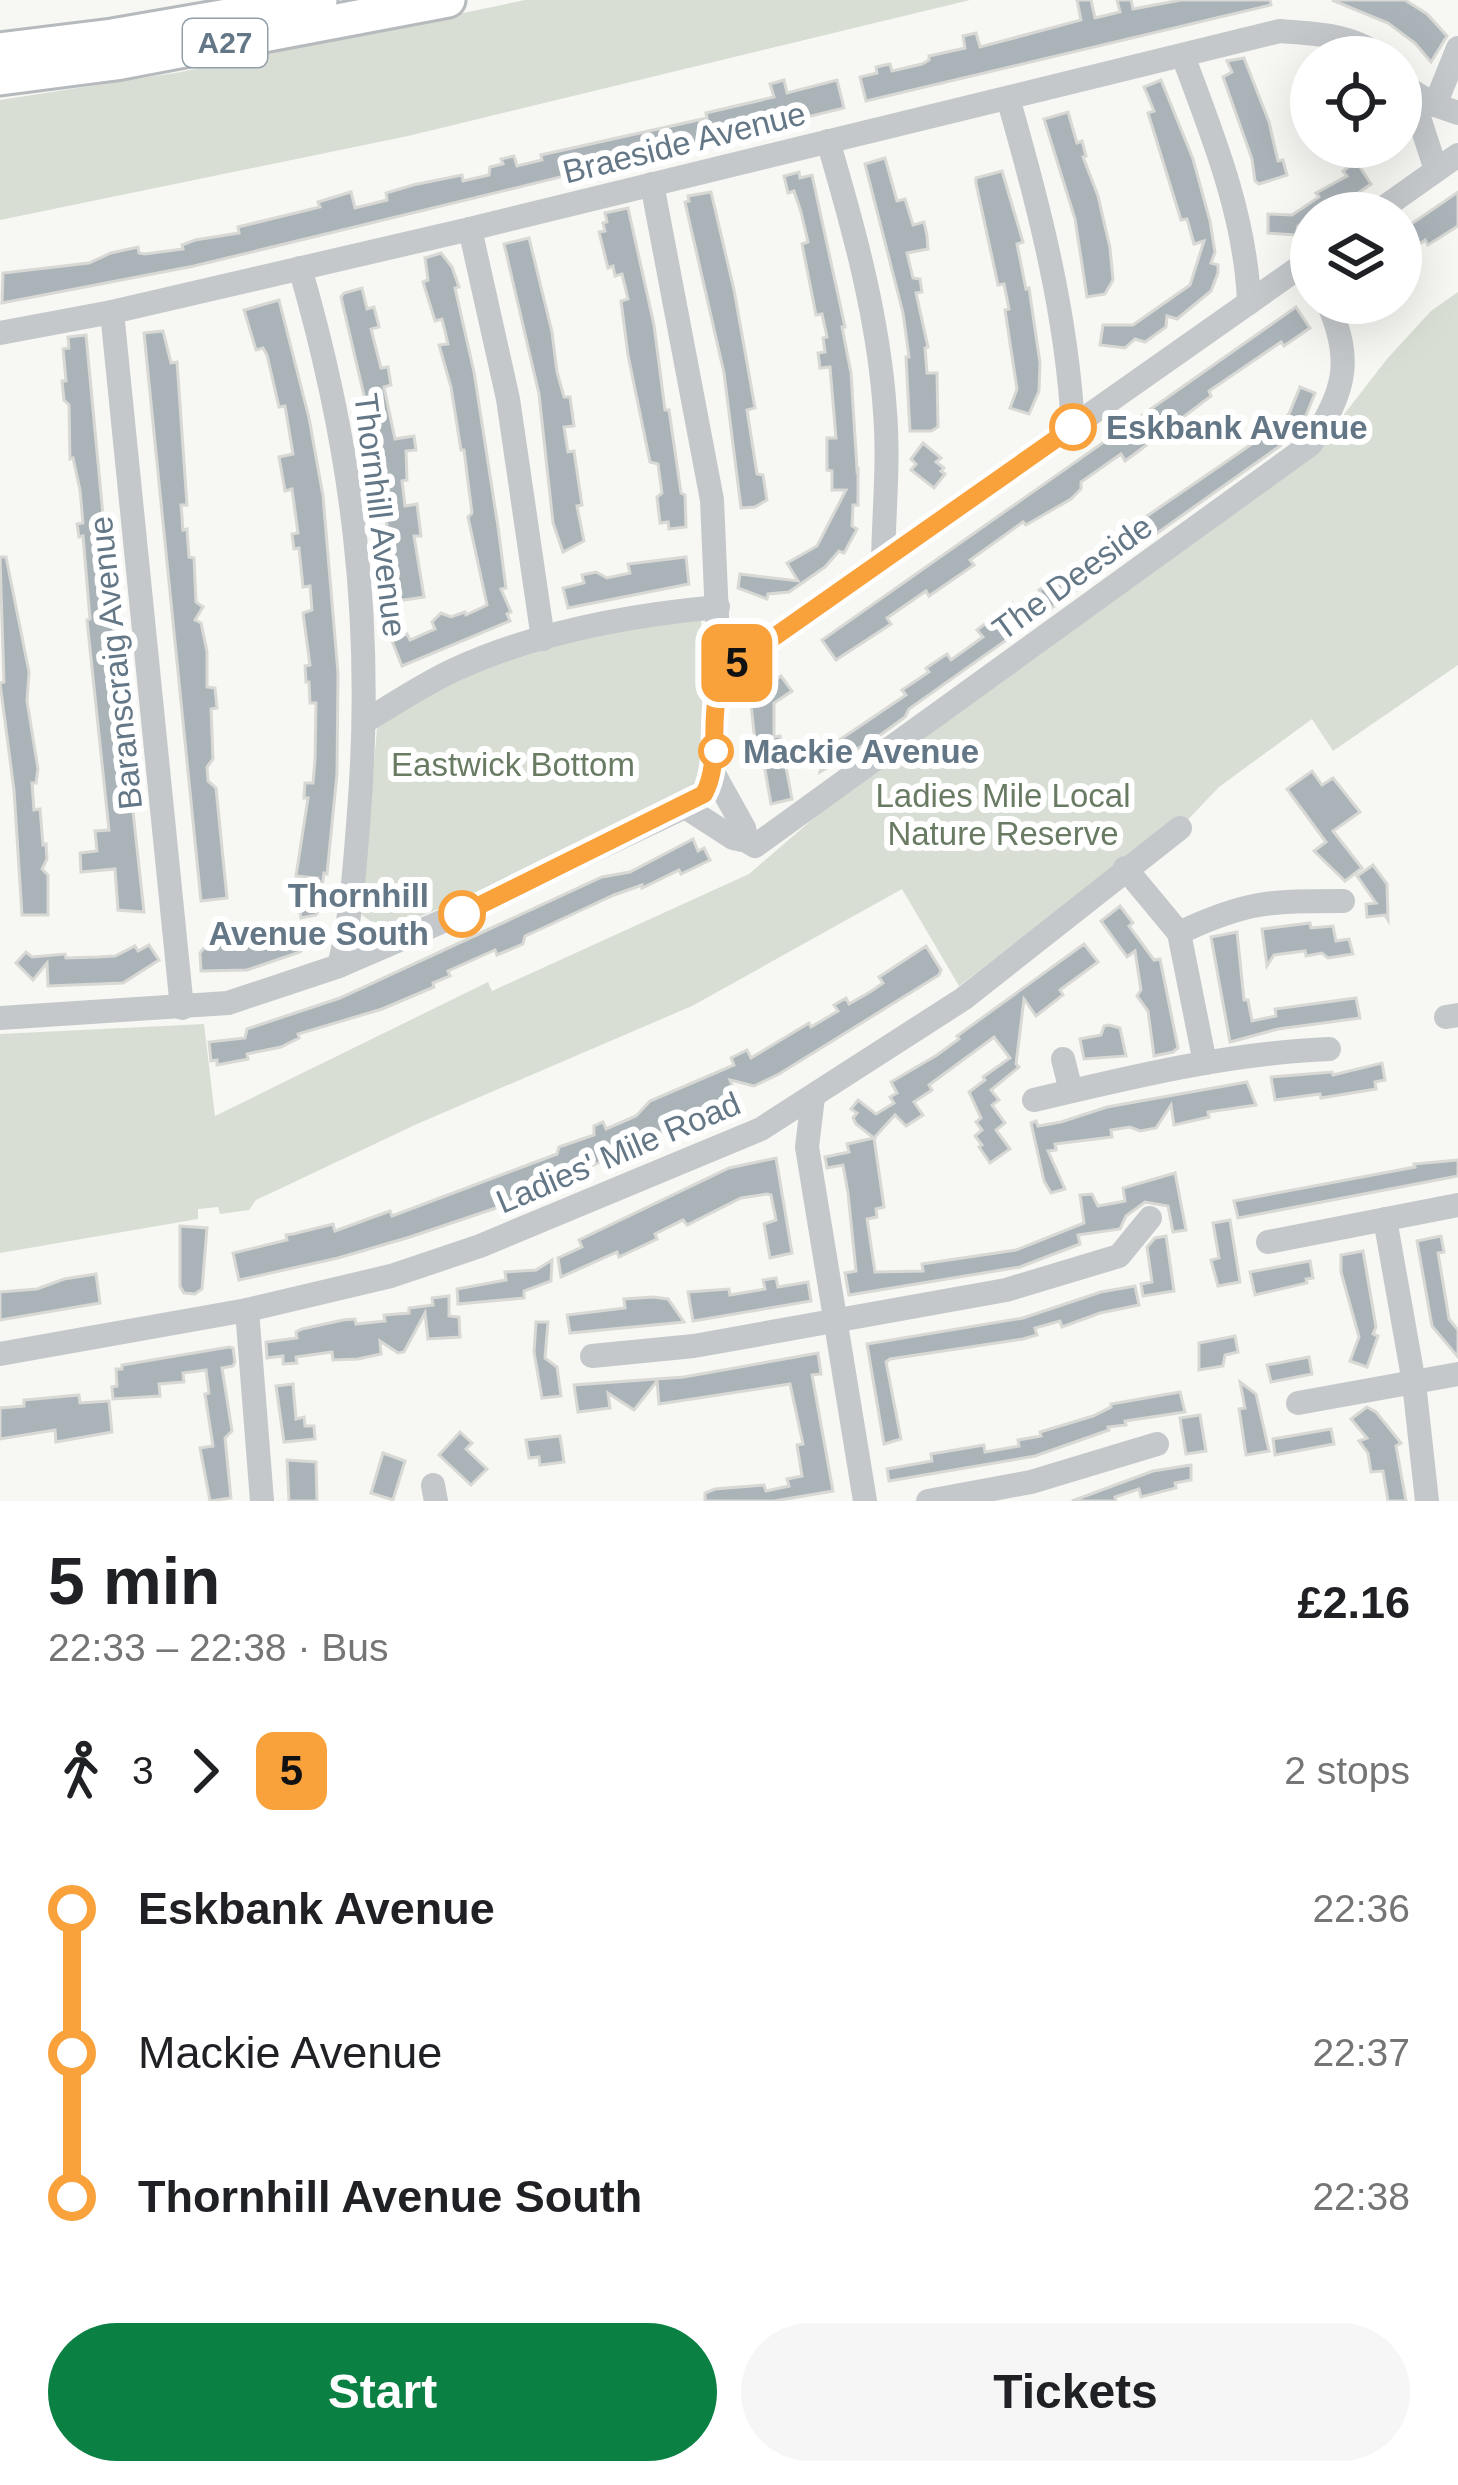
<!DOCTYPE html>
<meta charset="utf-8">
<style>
:root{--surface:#fff;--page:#f6f6f6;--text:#202124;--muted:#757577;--accent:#0b8043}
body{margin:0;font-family:Helvetica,sans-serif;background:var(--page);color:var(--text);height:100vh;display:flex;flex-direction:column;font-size:45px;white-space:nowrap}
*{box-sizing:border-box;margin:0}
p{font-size:39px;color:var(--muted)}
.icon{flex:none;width:66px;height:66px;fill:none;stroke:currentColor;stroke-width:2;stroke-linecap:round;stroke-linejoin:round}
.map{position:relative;height:1501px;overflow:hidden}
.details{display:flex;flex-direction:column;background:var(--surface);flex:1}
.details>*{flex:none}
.badge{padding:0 24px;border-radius:18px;font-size:42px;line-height:78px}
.controls{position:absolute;left:1290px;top:36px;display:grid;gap:24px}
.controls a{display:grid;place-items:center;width:132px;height:132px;border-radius:50%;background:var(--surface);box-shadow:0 12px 48px #0002;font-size:60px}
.map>.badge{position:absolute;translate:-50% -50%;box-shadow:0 0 0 6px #fff}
.legs{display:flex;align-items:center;gap:18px;height:132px;padding:0 48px;font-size:39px}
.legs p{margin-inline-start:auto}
.headline{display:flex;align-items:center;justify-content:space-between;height:204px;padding:0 48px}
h1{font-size:66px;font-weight:600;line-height:90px}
.button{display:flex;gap:24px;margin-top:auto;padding:24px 48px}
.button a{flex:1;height:138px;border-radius:72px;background:var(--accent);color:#fff;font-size:48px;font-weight:600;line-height:138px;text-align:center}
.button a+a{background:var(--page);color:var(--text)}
ul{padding:0 48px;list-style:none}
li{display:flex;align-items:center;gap:42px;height:144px;font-size:45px}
li i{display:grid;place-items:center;width:18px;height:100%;margin:0 15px;background:currentColor}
li i::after{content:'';width:30px;height:30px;margin:-15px;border:9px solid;border-radius:50%;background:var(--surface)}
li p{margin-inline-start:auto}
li:first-child i{background:linear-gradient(#0000 50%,currentColor 0)}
li:last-child i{background:linear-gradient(currentColor 50%,#0000 0)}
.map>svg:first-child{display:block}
</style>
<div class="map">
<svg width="1458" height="1501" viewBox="0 0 1458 1501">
<rect width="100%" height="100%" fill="#f7f7f3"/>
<!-- green -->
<g fill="#d8ded4">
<polygon points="525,0 970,0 408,136 0,220 0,100 181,72"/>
<polygon points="1458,292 1458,665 1333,751 1312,719 1219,787 1180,828 1173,823 959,986 902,889 692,1006 417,1124 256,1200 249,1210 220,1214 218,1207 198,1209 198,1219 0,1253 0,1034 204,1024 215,1116 488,982 492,991 749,874 849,788 1314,453 1387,359 1431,311"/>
<path d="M701,613l2,167c-103,57 -209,109 -320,151l-22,-17 16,-186 86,-55 100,-32z"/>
</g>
<!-- building -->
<g fill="#aab3b8" stroke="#d8d8d5" stroke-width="3">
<polygon points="1077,0 1091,0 1095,18 1120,12 1117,0 1131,0 1133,9 1181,0 1270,0 1271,5 866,101 860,77 877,73 876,67 890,64 892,71 922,64 929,60 929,56 965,48 963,36 976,33 980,47 1081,20"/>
<polygon points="1332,0 1405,0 1427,14 1447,36 1431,62 1415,43 1388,23"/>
<polygon points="1244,58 1269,122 1278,161 1283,160 1287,175 1259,184 1255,181 1252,159 1223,77 1232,72 1227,61"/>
<polygon points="784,80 787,93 837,80 844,108 194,266 2,303 3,273 89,263 111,253 138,247 139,253 145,254 183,249 182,245 195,240 239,233 238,227 320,207 318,202 351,192 355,208 387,200 386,193 413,185 462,175 463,181 489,175 490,167 503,164 501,159 514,156 517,166 542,160 541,155 707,118 706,113 774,97 770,84"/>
<polygon points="1161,80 1193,159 1210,221 1215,252 1211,263 1218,265 1218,273 1211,291 1177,319 1167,316 1166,327 1145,342 1135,339 1125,348 1100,345 1103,325 1133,325 1190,285 1204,241 1194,244 1187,219 1181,220 1148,113 1154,111 1144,87"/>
<polygon points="1068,112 1077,143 1082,141 1086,156 1083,157 1098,196 1110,248 1113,280 1105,294 1087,297 1075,219 1044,119"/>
<polygon points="885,158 897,201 905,199 913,225 924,222 927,236 928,249 907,253 913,278 920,279 922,292 916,293 928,347 925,348 927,373 937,373 938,427 931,431 910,431 906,357 909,357 903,313 865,164"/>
<polygon points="1356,161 1371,184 1329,213 1311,213 1311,217 1298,226 1296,235 1268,233 1268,214 1292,215 1319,197 1316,193 1347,176 1343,171"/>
<polygon points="1002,171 1023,242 1017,244 1026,289 1029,288 1040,363 1039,391 1029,414 1010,408 1017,389 1005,310 1009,309 1004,284 998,285 976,183 976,178"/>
<polygon points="799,172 800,178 812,175 845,327 842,327 851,373 857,469 858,467 858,505 853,505 852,526 857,529 844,553 839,551 825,567 789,592 768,594 767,599 738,588 740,574 798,581 787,563 817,546 846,490 832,490 832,471 827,470 827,438 836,438 830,367 820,368 818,353 825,352 823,338 827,337 822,314 816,315 802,244 808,242 801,212 794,191 788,193 784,176"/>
<polygon points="711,192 734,290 755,408 747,410 757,474 763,475 767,500 755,507 741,508 724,373 685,202 689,201 688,196"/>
<polygon points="1458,192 1458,226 1428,245 1425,240 1401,258 1401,231"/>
<polygon points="628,208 654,325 665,410 669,410 681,493 685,495 686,527 669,529 668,522 660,523 657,497 662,493 658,464 650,462 628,355 621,301 628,299 622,274 615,276 613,266 608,268 599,232 605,231 603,223 607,222 605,213"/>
<polygon points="529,238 552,332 557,372 564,397 570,397 574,426 564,427 568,452 574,451 582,505 577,506 584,541 563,552 553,523 539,394 504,244"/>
<polygon points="441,253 452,267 459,287 455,288 474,372 498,527 506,588 501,589 511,612 507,614 510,621 402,666 392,641 407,634 410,640 435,629 432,622 441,613 451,617 465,612 466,615 487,605 468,517 472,513 464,450 461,450 451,387 439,345 448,344 442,319 435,321 423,282 428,280 425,258"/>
<polygon points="362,288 367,309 374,307 379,327 371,329 381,368 388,367 391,385 384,387 395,439 414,436 416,450 406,451 407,480 402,481 405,506 417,504 421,536 414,536 424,597 397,601 377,451 341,297 344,293"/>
<polygon points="279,300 309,418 323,496 338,673 337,774 327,874 324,873 321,893 324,902 316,915 301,918 299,906 317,878 296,876 308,798 304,798 305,783 313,783 315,759 316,703 310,703 309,682 306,682 305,666 310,665 303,613 312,610 310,586 303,587 299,548 294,549 292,534 298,533 292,489 285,491 279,457 293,454 285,406 279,407 267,355 263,348 256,350 244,310"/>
<polygon points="1296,307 1310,328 1284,346 1281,342 1209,391 1211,396 1136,453 1125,461 1121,454 1081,482 1081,489 1071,499 1026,525 1023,522 970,560 974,565 929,596 926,591 887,618 891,624 836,660 822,640"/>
<polygon points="163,331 171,363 177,362 187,505 181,505 183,530 187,529 189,557 194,558 196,602 203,607 195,620 201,623 207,652 207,687 215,688 217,708 211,709 213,759 207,767 208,781 216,788 227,898 201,901 144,333"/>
<polygon points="86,335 118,675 144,912 118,910 115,869 81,872 80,853 97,851 95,831 109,830 87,620 90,619 83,536 79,537 77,524 83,523 80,490 73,458 70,459 69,405 64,400 62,381 66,381 63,349 69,348 68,337"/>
<polygon points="1300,387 1315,393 1303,423 1280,446 909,709 905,717 883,733 820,772 826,749 906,695 902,690 929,672 926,668 947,654 951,660 983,637 977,630 994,617 1012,603 1018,612 1042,595 1039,590 1070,568 1074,573 1115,538 1262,437 1289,414"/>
<polygon points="923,443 941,458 936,462 944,468 941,471 945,474 934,488 911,470 916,464 911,459"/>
<polygon points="0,557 6,557 29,672 27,701 38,769 36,783 32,783 34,810 40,809 43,845 46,844 47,859 42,869 48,875 48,915 22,915 14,790 0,683 4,682"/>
<polygon points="686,557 689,584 568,608 563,588 584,583 582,575 596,572 607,578 630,573 628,564"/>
<polygon points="781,676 792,691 774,703 774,737 780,736 792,799 771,804 763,758 757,759 751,705 754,694"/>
<polygon points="1312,771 1322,785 1333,778 1360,812 1333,831 1362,868 1345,881 1314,851 1326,842 1287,789"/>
<polygon points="693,839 698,851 704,848 710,860 681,874 679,870 642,888 642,885 614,895 532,933 525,936 523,944 497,955 495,950 448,971 450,976 433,983 434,987 382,1009 298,1034 299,1038 281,1047 247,1054 248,1059 217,1065 217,1060 211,1061 209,1042 245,1038 247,1029 340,998 602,877 630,872"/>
<polygon points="1373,865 1387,884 1388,920 1385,915 1367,917 1366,904 1376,903 1357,876"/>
<polygon points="1120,906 1133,923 1129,926 1154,960 1160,959 1178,1048 1173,1052 1154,1056 1148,1011 1137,996 1141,990 1135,951 1127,957 1101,921"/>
<polygon points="1310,923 1311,928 1333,926 1336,941 1349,939 1353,954 1328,958 1322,953 1306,956 1305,951 1274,955 1267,966 1262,929"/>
<polygon points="297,925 305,947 300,952 247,970 201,971 200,953 205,947 244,940 245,943"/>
<polygon points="1237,932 1244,1000 1248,1000 1252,1021 1276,1016 1275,1009 1356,998 1360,1018 1278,1029 1230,1042 1211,937"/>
<polygon points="1084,944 1098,962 1060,990 1063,995 1036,1016 1024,999 1016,1064 1019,1067 991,1090 999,1100 992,1105 1005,1123 996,1130 1010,1149 990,1163 979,1147 982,1145 975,1136 982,1130 976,1122 981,1118 969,1092 985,1080 983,1077 1010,1058 994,1037 929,1085 932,1090 914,1102 923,1115 906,1126 895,1115 874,1138 884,1207 876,1209 877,1217 867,1219 875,1272 923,1271 922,1264 1016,1250 1084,1223 1080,1195 1092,1194 1098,1206 1125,1201 1123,1188 1175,1173 1186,1230 1173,1232 1168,1206 1145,1202 1126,1216 1120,1229 1078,1235 1080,1244 1020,1267 849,1295 845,1273 856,1271 848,1193 843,1165 827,1168 825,1157 849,1152 847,1144 874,1138 856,1124 853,1118 857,1113 851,1109 858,1100 876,1114 894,1103 890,1097 897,1093 891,1082 937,1055 959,1039 957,1036"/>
<polygon points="149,945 159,960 123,983 48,986 47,963 33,980 16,963 26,952 32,957 65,954 66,958 98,957 115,956 135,946 138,951"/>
<polygon points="926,946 941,970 939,975 779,1074 754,1086 730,1080 736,1095 596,1164 499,1207 410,1237 338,1258 239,1280 233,1253 287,1240 286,1235 293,1234 333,1224 335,1231 390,1211 392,1216 557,1154 559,1147 594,1135 594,1126 603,1122 606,1129 636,1116 650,1101 734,1065 731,1058 747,1050 751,1058 809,1023 811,1027 838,1011 834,1005 846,998 849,1004 870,992 883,983 879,977"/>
<polygon points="1109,1025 1120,1028 1126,1056 1084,1059 1080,1039 1101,1035 1104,1026"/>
<polygon points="1382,1063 1385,1080 1375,1082 1376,1089 1321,1098 1320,1094 1275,1100 1271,1077 1332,1072 1333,1075"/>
<polygon points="1247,1082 1256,1105 1208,1112 1209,1117 1174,1125 1171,1105 1156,1128 1140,1131 1130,1127 1111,1130 1112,1137 1055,1144 1056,1150 1048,1151 1065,1189 1051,1193 1044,1181 1031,1123 1036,1121 1038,1126 1061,1122 1107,1107"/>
<polygon points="776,1158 792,1253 770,1258 764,1224 776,1220 771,1195 767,1194 741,1198 687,1225 683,1220 655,1234 657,1239 619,1257 617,1252 561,1277 558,1258 582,1247 579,1240 729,1168"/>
<polygon points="1458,1160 1458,1176 1238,1218 1234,1201 1415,1167 1414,1164"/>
<polygon points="1230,1220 1240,1282 1218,1286 1211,1260 1219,1258 1213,1223"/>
<polygon points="180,1226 207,1228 202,1289 195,1294 184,1293 180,1286"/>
<polygon points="1166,1236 1174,1291 1143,1296 1141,1284 1152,1282 1147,1247 1155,1238"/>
<polygon points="1441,1236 1444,1252 1438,1253 1449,1319 1458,1330 1458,1357 1432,1326 1417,1241"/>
<polygon points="1363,1251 1376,1327 1373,1334 1378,1336 1367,1367 1350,1361 1359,1337 1341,1272 1341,1255"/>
<polygon points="552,1260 551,1281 524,1291 524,1298 458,1304 457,1289 506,1280 505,1272 536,1270"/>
<polygon points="1310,1261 1313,1278 1306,1279 1307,1283 1255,1295 1250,1272"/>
<polygon points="96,1274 100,1303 0,1320 0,1292 37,1289 64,1279"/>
<polygon points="776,1278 778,1287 808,1282 811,1301 693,1321 688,1292 729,1289 730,1295 765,1289 763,1280"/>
<polygon points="1135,1286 1139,1305 1100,1313 1062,1327 1060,1321 1035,1328 1037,1335 1023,1339 890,1359 886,1362 901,1439 884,1444 867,1344 1023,1318 1101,1292"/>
<polygon points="449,1296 449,1316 459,1317 460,1337 428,1339 425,1313 404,1352 398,1353 380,1341 381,1354 358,1359 333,1360 332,1352 296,1357 297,1363 283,1364 283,1356 267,1358 266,1342 297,1338 296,1332 302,1329 343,1320 355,1319 356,1324 385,1321 384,1315 409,1313 409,1308 433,1305 432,1298"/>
<polygon points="653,1297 668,1299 684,1322 570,1333 567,1315 625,1308 624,1299"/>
<polygon points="536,1322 548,1322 545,1358 557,1367 561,1396 542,1398 534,1352"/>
<polygon points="1235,1336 1238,1352 1225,1355 1223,1366 1199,1370 1199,1343"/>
<polygon points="229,1347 233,1348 235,1362 233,1366 222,1368 232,1431 225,1438 231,1498 210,1501 200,1448 213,1446 205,1394 209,1393 206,1370 183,1373 184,1382 159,1384 160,1396 113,1399 112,1387 117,1386 116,1369 122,1369 122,1365"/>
<polygon points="818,1353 821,1374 812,1375 833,1491 774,1501 705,1501 705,1493 715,1489 764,1485 766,1491 789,1486 787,1479 802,1476 797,1445 803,1444 790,1384 659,1404 657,1381 634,1410 608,1393 610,1408 578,1412 574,1385 684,1377"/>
<polygon points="1309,1357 1312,1374 1271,1382 1267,1365"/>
<polygon points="1240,1382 1256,1394 1269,1451 1246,1455 1239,1409 1245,1408"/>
<polygon points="293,1384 296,1419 304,1417 305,1426 314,1426 315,1439 284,1442 276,1386"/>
<polygon points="1180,1392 1185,1412 1125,1421 1126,1425 1108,1427 1109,1430 1035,1456 889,1481 887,1469 932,1461 931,1454 984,1445 985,1452 1019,1446 1018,1440 1041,1436 1040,1432 1093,1416 1111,1407 1111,1404"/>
<polygon points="79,1395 80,1403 109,1401 112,1432 56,1442 55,1430 0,1439 0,1408 24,1406 24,1400"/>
<polygon points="1367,1407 1376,1412 1401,1443 1396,1446 1406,1501 1388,1501 1383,1471 1371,1472 1368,1453 1359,1441 1367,1438 1351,1419"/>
<polygon points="1200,1415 1206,1451 1186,1454 1180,1418"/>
<polygon points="1331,1429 1334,1444 1275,1455 1273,1439"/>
<polygon points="460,1432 472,1443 466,1449 487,1469 471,1485 439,1455"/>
<polygon points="560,1436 564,1462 540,1465 539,1457 529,1458 526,1440"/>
<polygon points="383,1453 405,1461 393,1500 371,1493"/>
<polygon points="287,1460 316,1462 317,1501 289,1501"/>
<polygon points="1191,1465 1191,1480 1175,1483 1176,1488 1141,1497 1139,1489 1115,1497 1116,1501 1072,1501 1153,1471"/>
</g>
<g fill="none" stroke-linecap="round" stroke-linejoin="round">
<!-- highway casing -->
<g stroke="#b6babd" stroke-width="39">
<g id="highway">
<polyline points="0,50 112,36 320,0"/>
<polyline points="0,78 116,63 448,0"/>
</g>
</g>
<!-- minor -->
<g stroke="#c4c8cb" stroke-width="24">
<path d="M1183,56c30,80 63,161 66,247"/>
<polyline points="1407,88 1435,105 1458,113"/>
<polyline points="1411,93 1436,170"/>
<path d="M1008,98c31,108 59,216 65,329"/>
<polyline points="1435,105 1458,48"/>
<path d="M828,141c26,88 51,179 57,271 4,49 -1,99 -2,148"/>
<polyline points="652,184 712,500 718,640 730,668"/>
<polyline points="1376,213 1458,155"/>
<polyline points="470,229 508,399 543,639"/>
<path d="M300,268c53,182 74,354 59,544 -4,52 -7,103 -20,154"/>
<polyline points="112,312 182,1008"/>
<path d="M0,333l112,-21 358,-83 810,-198c33,3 74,3 99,26"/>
<path d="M367,720c29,-17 58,-37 89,-51 81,-37 174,-54 262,-62"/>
<path d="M714,774l30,54 3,13 8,5 556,-402c33,-53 43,-81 17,-141"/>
<polyline points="685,807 733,838 747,841"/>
<polyline points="1125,868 1179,933 1205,1063"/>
<path d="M1179,933c67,-32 91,-32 164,-32"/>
<polyline points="1446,1017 1458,1015"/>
<path d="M0,1018l228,-15 111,-37 123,-53 223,-106c58,-39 8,-94 45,-139l581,-409"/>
<polyline points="1063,1059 1071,1091"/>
<polyline points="813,1097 807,1147 865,1501"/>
<path d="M1034,1100c97,-23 195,-47 295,-51"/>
<polyline points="1385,1219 1414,1383 1427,1501"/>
<polyline points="1268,1242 1458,1205"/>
<polyline points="247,1310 262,1501"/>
<polyline points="0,1354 247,1310 391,1276 480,1246 761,1129 963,999 1180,828"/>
<polyline points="592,1356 694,1346 1006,1290 1119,1256 1150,1218"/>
<polyline points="1298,1403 1458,1374"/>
<polyline points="433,1485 436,1501"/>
<polyline points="928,1501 1031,1482 1157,1444"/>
</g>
<!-- highway -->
<use href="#highway" stroke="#fff" stroke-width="33"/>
</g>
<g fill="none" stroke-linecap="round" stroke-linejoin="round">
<!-- line-1 casing -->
<g stroke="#fff" stroke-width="27">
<path id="line-1" d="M462,914l242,-120c21,-39 -2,-92 26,-126l343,-241"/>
</g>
<!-- line-1 -->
<use href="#line-1" stroke="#f9a23c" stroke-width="18"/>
</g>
<!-- markers -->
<g fill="#fff" stroke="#f9a23c" stroke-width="6">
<circle cx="1073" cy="427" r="21"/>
<circle cx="716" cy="751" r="15"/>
<circle cx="462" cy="914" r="21"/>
</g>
<g text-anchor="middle" stroke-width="12" stroke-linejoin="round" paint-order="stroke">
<!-- shield labels -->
<rect fill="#fff" stroke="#92a0aa" stroke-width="3" x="183" y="19" width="84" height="48" rx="9"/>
<g font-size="30" font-weight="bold" fill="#647786">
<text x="225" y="53">A27</text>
</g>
<!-- street labels -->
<g font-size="33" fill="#647786" stroke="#fff">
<text transform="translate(684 142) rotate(-14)" y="12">Braeside Avenue</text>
<text transform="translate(381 515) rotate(83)" y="12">Thornhill Avenue</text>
<text transform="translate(1072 577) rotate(-36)" y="12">The Deeside</text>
<text transform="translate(115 663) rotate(-96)" y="12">Baranscraig Avenue</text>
<text transform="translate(618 1152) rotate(-23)" y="12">Ladies' Mile Road</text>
</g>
<!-- stop labels -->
<g font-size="33" font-weight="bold" fill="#647786" stroke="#fff" text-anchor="start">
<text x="1106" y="439">Eskbank Avenue</text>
<text x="743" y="763">Mackie Avenue</text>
<text x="429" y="907" text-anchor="end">Thornhill<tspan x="429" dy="38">Avenue South</tspan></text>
</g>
<!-- park labels -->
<g font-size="33" fill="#697c63" stroke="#fff">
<text x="513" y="776">Eastwick Bottom</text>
<text x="1003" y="807">Ladies Mile Local<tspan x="1003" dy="38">Nature Reserve</tspan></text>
</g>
</g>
</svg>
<div class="controls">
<a><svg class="icon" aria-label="locate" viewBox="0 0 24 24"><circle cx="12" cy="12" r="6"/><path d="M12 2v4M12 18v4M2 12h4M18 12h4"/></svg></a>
<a><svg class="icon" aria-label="layers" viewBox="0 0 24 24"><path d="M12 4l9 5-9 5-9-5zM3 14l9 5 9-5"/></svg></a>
</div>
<b class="badge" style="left:737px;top:663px;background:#f9a23c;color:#111">5</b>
</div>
<section class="details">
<div class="headline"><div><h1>5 min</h1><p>22:33 – 22:38 · Bus</p></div><b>£2.16</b></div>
<div class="legs"><svg class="icon" aria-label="walk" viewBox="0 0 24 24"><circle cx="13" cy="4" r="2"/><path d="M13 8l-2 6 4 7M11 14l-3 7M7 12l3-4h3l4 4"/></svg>3<svg class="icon" aria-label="forward" viewBox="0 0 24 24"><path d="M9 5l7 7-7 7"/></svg><b class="badge" style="background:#f9a23c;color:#111">5</b><p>2 stops</p></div>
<ul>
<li><i style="color:#f9a23c"></i><b>Eskbank Avenue</b><p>22:36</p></li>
<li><i style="color:#f9a23c"></i><span>Mackie Avenue</span><p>22:37</p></li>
<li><i style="color:#f9a23c"></i><b>Thornhill Avenue South</b><p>22:38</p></li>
</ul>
<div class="button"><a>Start</a><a>Tickets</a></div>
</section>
